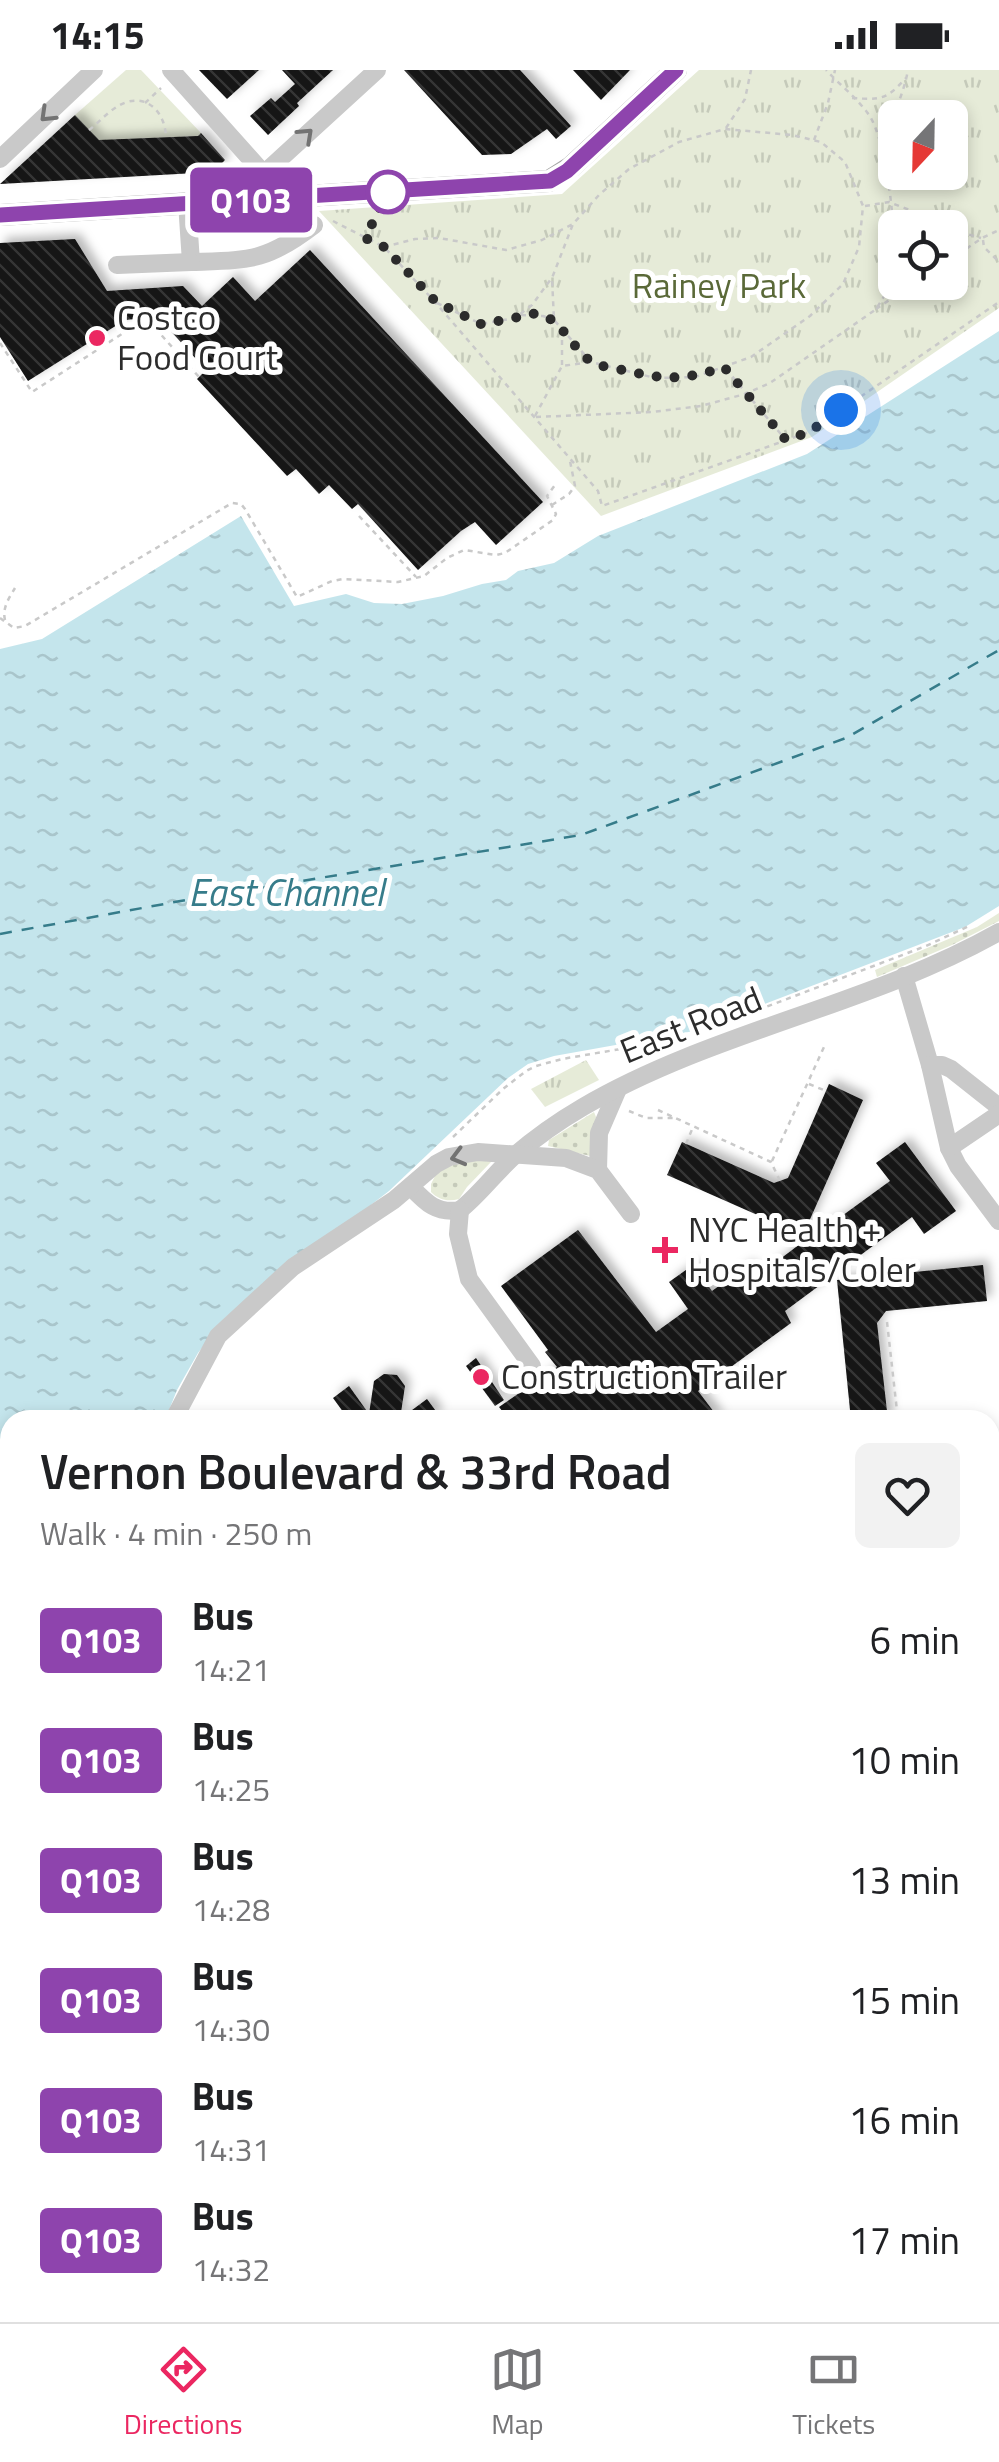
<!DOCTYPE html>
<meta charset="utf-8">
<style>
:root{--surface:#fff;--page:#f2f2f2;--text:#202124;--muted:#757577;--line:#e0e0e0;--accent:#eb2761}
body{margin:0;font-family:"Titillium Web",sans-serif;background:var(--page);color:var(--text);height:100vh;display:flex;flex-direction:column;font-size:38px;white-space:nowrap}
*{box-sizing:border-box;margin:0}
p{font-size:32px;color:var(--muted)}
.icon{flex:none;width:55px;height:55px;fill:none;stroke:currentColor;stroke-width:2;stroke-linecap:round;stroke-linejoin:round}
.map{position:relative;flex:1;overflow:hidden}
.sheet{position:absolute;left:0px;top:1340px;width:1000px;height:912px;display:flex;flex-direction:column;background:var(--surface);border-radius:30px 30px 0 0;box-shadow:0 5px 15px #0003}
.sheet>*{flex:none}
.badge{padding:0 20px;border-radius:8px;font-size:35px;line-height:65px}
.needle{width:65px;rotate:202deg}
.buttons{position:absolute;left:878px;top:30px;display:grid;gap:20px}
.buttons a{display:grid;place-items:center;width:90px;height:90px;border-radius:15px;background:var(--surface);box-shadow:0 5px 15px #0003;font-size:50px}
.you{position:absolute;width:50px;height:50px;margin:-25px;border:8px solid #fff;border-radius:50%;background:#1a73e8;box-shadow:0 0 0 15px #1a73e833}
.map>.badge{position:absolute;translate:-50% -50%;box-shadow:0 0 0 5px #fff}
.round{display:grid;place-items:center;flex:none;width:105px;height:105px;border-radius:15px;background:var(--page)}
.overview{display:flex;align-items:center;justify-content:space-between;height:170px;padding:0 40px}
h1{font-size:48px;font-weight:600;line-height:75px}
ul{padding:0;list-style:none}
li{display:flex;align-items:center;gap:30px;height:120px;padding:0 40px}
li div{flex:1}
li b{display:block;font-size:38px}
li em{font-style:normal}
li .badge{min-width:110px;font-weight:700;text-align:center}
.status{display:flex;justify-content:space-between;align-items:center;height:70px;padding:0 50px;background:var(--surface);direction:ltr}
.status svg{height:28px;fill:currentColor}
.menu{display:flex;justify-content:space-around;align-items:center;height:140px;border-top:2px solid var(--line);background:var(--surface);font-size:28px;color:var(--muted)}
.menu a{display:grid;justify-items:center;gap:5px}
.menu .current{color:var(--accent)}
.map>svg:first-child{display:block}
</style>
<div class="status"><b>14:15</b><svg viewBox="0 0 49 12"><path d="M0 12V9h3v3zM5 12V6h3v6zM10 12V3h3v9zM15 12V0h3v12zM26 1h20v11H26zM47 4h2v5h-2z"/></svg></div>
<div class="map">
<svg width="999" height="2252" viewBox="0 0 999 2252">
<defs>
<pattern id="grass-dots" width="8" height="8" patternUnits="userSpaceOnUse" patternTransform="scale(2.5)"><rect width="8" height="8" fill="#e6ebd8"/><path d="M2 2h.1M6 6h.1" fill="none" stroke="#c5caba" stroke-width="1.8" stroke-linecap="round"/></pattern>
<pattern id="park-tufts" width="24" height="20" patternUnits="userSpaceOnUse" patternTransform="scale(2.5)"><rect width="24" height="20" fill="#e6ebd8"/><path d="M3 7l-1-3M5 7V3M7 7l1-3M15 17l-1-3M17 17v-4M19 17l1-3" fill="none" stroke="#c5caba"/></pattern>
<pattern id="water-ripples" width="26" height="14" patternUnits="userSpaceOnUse" patternTransform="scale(2.5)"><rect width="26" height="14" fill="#c4e5ec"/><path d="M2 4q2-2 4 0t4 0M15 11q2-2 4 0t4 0" fill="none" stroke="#a9c5cb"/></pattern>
<pattern id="building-back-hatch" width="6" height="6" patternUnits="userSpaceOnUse" patternTransform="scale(2.5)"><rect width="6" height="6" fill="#131313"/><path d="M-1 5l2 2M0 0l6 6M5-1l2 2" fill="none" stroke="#363636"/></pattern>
<filter id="shadow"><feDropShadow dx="5.5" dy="-5.5" stdDeviation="5" flood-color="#0004"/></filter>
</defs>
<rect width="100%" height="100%" fill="#fff"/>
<!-- grass -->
<g fill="url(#grass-dots)">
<polygon points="999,843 999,851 952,875 877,907 875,900 977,857"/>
<polygon points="594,1042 596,1047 590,1086 548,1076 549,1070"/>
<path d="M466,1089l25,2v1l-24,25 -8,12c-11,3 -20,1 -28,-7v-8l6,-12z"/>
</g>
<!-- park -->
<g fill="url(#park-tufts)" fill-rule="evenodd">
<path d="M699,0h300v238l-187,129 -211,79 -282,-305 243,-17zM895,48h55v54h-55zM895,158h55v54h-55z"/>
<polygon points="586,990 599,1010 545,1037 531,1019"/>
<polygon points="10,1737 10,1822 0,1830 0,1747"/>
<polygon points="715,2243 801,2243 809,2252 701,2252"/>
</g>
<!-- garden -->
<polygon fill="#e6ebd8" points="126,0 141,0 201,63 198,66 99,71 75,45"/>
<!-- water -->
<g fill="url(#water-ripples)">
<polygon points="999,261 999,836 965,857 694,961 554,986 528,994 508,1008 389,1121 226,1247 198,1283 177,1320 165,1350 10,1350 10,1737 0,1747 0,579 42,569 241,446 294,536 346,524 374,533 402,534 443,526 482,514 506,510 518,501 554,493 598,466 807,384"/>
<polygon points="999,1449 999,2075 990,2080 990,1451"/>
<polygon points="10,1822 10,2242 715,2243 701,2252 0,2252 0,1830"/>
</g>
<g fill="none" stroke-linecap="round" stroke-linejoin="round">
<!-- ferry -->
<g stroke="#367c8a" stroke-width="2.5" stroke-dasharray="12 10" stroke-linecap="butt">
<polyline points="0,864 186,830 581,765 846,668 999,580"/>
<polyline points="990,1609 999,1603"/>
<polyline points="990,1765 999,1759"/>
<polyline points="0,2252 12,2242"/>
<polyline points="245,2252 260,2242"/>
</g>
</g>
<!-- building -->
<g fill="url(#building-back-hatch)" filter="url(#shadow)">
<polygon points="199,0 259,0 227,29"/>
<polygon points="282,0 333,0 297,33 299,36 268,65 250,46 271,28 275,32 295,14"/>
<polygon points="404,0 520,0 571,56 556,69 547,59 511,84 482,85"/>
<polygon points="573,0 630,0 601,30"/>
<polygon points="75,45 99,70 198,66 201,63 225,90 213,102 0,114"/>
<polygon points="75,169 107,221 183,216 202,236 233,207 255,231 310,180 543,432 496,475 475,452 461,461 418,500 358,434 352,439 329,415 319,424 296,399 287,406 197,309 206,300 158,247 125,250 28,311 0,267 0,173"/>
<polygon points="829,1014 863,1030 803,1165 667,1105 682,1072 774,1113 788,1108"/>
<polygon points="905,1072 956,1141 924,1164 912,1147 785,1241 791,1253 698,1321 720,1350 509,1350 499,1337 557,1297 545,1282 548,1280 501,1216 578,1160 656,1262 688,1239 669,1212 693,1195 712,1221 748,1195 759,1205 833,1149 835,1151 890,1111 876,1093"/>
<polygon points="983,1195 987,1231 886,1241 877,1253 888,1350 851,1350 837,1210"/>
<polygon points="476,1288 504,1330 495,1336 466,1296"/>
<polygon points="384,1304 397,1305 405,1316 400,1349 427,1329 438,1344 430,1350 349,1350 333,1328 349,1316 369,1344 374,1311"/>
</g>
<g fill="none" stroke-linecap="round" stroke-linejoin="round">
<!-- highway-tunnel -->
<g stroke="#d5d5d5" stroke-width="25" stroke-dasharray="25 12" stroke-linecap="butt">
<polyline points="990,2108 999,2104"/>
<polyline points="734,2252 749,2242"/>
</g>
<!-- path -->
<g stroke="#c9c9c9" stroke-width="2.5" stroke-dasharray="5 5" stroke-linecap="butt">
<path d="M852,28c29,2 34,2 54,-20"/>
<polyline points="145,33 161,18"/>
<polyline points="726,58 745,29 751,0"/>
<path d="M89,60c9,-7 17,-16 26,-22 26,-18 49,-1 51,28"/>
<polyline points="814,70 828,33 835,0"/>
<path d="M882,75c9,-26 21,-48 26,-75"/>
<polyline points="865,136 889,132 912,141 928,151 947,158"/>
<polyline points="333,151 384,177 435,232 598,421 602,436 809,362 999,232"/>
<polyline points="950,159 981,168"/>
<polyline points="983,170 984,177 999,192"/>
<polyline points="384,177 415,169 439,168 506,180 542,170 573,154 599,125 629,99 679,72 725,59 792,65 821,72 845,92 863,136 859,177 843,214 810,246 751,287 695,307 655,308 591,292 554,250 552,208 573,154"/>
<polyline points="950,190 982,168 999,160"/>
<polyline points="437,233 481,254 515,248 532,235 551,209"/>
<polyline points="876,239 916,212"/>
<polyline points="521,245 543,246 552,249"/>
<polyline points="0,273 32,322 128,260 155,258 199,307"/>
<polyline points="562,295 562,263"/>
<polyline points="726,299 785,369"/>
<polyline points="535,346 562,296 591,292"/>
<path d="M536,347l116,-5 49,-6 44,-12 25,-11 105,-73c8,-11 14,-21 17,-35 7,-30 -5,-135 -23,-160 -11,-16 -30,-31 -43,-45"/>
<polyline points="552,435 569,424 575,416 570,391"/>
<polyline points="359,446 416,507"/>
<polyline points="0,548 14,558 25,556 232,433 241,434 245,439 297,527 332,511 343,509 398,512 424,506 447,488 464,480 496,485 505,483 553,450 556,444 547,426 555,415"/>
<path d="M5,550c-3,-12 4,-22 10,-32"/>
<polyline points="758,940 926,876 969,856"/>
<polyline points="809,1014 826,1021"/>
<polyline points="658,1040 771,1092 780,1111"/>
<polyline points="629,1041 646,1048 674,1048"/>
<polyline points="453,1067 503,1019 526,1001 536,996 562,989 685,968"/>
<polyline points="686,1074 693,1057"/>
<polyline points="772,1091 824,977"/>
<polyline points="887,1252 898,1350"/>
<polyline points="990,1448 999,1446"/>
<polyline points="0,1752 10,1742"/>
<polyline points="0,1802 10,1814"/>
<polyline points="0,1821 9,1815"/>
<polyline points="990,2105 999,2101"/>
<polyline points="808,2242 815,2252"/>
<polyline points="757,2243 765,2252"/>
<polyline points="743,2252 758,2242"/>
</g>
<!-- minor -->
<g stroke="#c9c9c9" stroke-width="18">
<polyline points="171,0 264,104 293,128"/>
<polyline points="0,89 94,0"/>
<polyline points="235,130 377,0"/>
<path d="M187,133l4,59c58,-2 75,0 123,-37"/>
<polyline points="117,195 191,192"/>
<polyline points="904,906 930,995 949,1078 958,1096 999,1151"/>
<polyline points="930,995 942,995 951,999 999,1037"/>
<polyline points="949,1078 999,1044"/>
<polyline points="598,1100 599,1063 618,1019"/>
<path d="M411,1117c15,16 26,27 49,23"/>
<path d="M460,1140c20,-16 35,-37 54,-54 21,-18 45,-35 69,-49 130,-76 285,-101 416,-175"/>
<polyline points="460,1140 458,1164 469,1209 532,1296"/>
<polyline points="180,1350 176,1345 218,1266 293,1197 394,1130 436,1094 449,1087 478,1082 566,1088 598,1100 631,1144"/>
<polyline points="990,1427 999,1423"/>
<polyline points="990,2143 999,2154"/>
</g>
<!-- major -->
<polyline stroke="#a4a4a4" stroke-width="22" points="0,145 549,111 571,97 676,0"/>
</g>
<!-- one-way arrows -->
<defs><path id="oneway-chevron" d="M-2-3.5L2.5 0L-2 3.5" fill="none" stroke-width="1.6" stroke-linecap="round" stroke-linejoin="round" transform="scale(2.5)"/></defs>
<g stroke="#737373">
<use href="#oneway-chevron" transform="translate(47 45) rotate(136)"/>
<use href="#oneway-chevron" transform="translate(306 65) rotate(-43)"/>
<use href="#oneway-chevron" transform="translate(458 1087) rotate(165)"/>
</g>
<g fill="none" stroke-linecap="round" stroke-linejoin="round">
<!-- line casing -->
<g stroke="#fff" stroke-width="22">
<polyline id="line" points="0,145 550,111 567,101 676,0"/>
</g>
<!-- line -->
<use href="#line" stroke="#8e44ad" stroke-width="15"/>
<!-- walk -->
<path stroke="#2c2c2c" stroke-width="10" stroke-dasharray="0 18" d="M388,122l-23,46 19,9 52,55 45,22 34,-6c40,-17 49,22 74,42 7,6 20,7 29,9 44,10 62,13 106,-2l62,73 23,-8 32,-22"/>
</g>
<!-- markers -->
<circle fill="#fff" stroke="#8e44ad" stroke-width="5" cx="388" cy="122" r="20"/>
<g fill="#eb2761" stroke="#fff" stroke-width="4">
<circle cx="97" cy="268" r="10"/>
<path d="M660 1165h10v10h10v10h-10v10h-10v-10h-10v-10h10z"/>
<circle cx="481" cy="1307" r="10"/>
</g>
<g text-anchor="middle" stroke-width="10" stroke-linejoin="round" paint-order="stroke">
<!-- park labels -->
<g font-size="35" fill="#5a6938" stroke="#fff">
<text x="719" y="228">Rainey Park</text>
</g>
<!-- poi labels -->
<g font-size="35" fill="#2c2c2c" stroke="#fff" text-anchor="start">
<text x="117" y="260">Costco<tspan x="117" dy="40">Food Court</tspan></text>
<text x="688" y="1172">NYC Health +<tspan x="688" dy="40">Hospitals/Coler</tspan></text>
<text x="501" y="1319">Construction Trailer</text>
</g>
<!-- street labels -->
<g font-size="35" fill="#2c2c2c" stroke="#fff">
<text transform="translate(691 955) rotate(-22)" y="12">East Road</text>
</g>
<!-- water labels -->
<g font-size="38" font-style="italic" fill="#367c8a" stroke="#fff">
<text x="286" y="836">East Channel</text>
</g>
</g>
</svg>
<div class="buttons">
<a><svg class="needle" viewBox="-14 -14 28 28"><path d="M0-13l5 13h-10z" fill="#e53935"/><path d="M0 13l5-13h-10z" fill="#757577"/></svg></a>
<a><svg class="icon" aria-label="locate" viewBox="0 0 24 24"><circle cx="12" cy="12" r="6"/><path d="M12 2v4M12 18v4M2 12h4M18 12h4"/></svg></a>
</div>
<div class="you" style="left:841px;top:340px"></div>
<b class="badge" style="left:251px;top:130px;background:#8e44ad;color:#fff">Q103</b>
<section class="sheet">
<div class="overview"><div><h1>Vernon Boulevard &amp; 33rd Road</h1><p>Walk · 4 min · 250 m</p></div><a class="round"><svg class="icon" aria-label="heart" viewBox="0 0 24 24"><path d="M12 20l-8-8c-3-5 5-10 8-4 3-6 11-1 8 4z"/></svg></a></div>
<ul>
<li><span class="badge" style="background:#8e44ad;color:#fff">Q103</span><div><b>Bus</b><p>14:21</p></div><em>6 min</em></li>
<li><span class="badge" style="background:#8e44ad;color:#fff">Q103</span><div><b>Bus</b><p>14:25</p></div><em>10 min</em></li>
<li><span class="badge" style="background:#8e44ad;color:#fff">Q103</span><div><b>Bus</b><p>14:28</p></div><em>13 min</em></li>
<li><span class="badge" style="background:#8e44ad;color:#fff">Q103</span><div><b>Bus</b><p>14:30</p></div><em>15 min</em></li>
<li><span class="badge" style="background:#8e44ad;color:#fff">Q103</span><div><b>Bus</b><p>14:31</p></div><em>16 min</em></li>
<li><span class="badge" style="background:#8e44ad;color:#fff">Q103</span><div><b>Bus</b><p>14:32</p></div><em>17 min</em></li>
</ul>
</section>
</div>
<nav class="menu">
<a class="current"><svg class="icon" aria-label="directions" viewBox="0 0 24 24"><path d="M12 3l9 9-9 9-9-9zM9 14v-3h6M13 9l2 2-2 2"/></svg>Directions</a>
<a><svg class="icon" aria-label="map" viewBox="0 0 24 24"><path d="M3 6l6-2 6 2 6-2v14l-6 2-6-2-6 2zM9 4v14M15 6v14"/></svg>Map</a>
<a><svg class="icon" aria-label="tickets" viewBox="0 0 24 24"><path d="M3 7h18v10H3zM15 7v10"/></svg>Tickets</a>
</nav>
